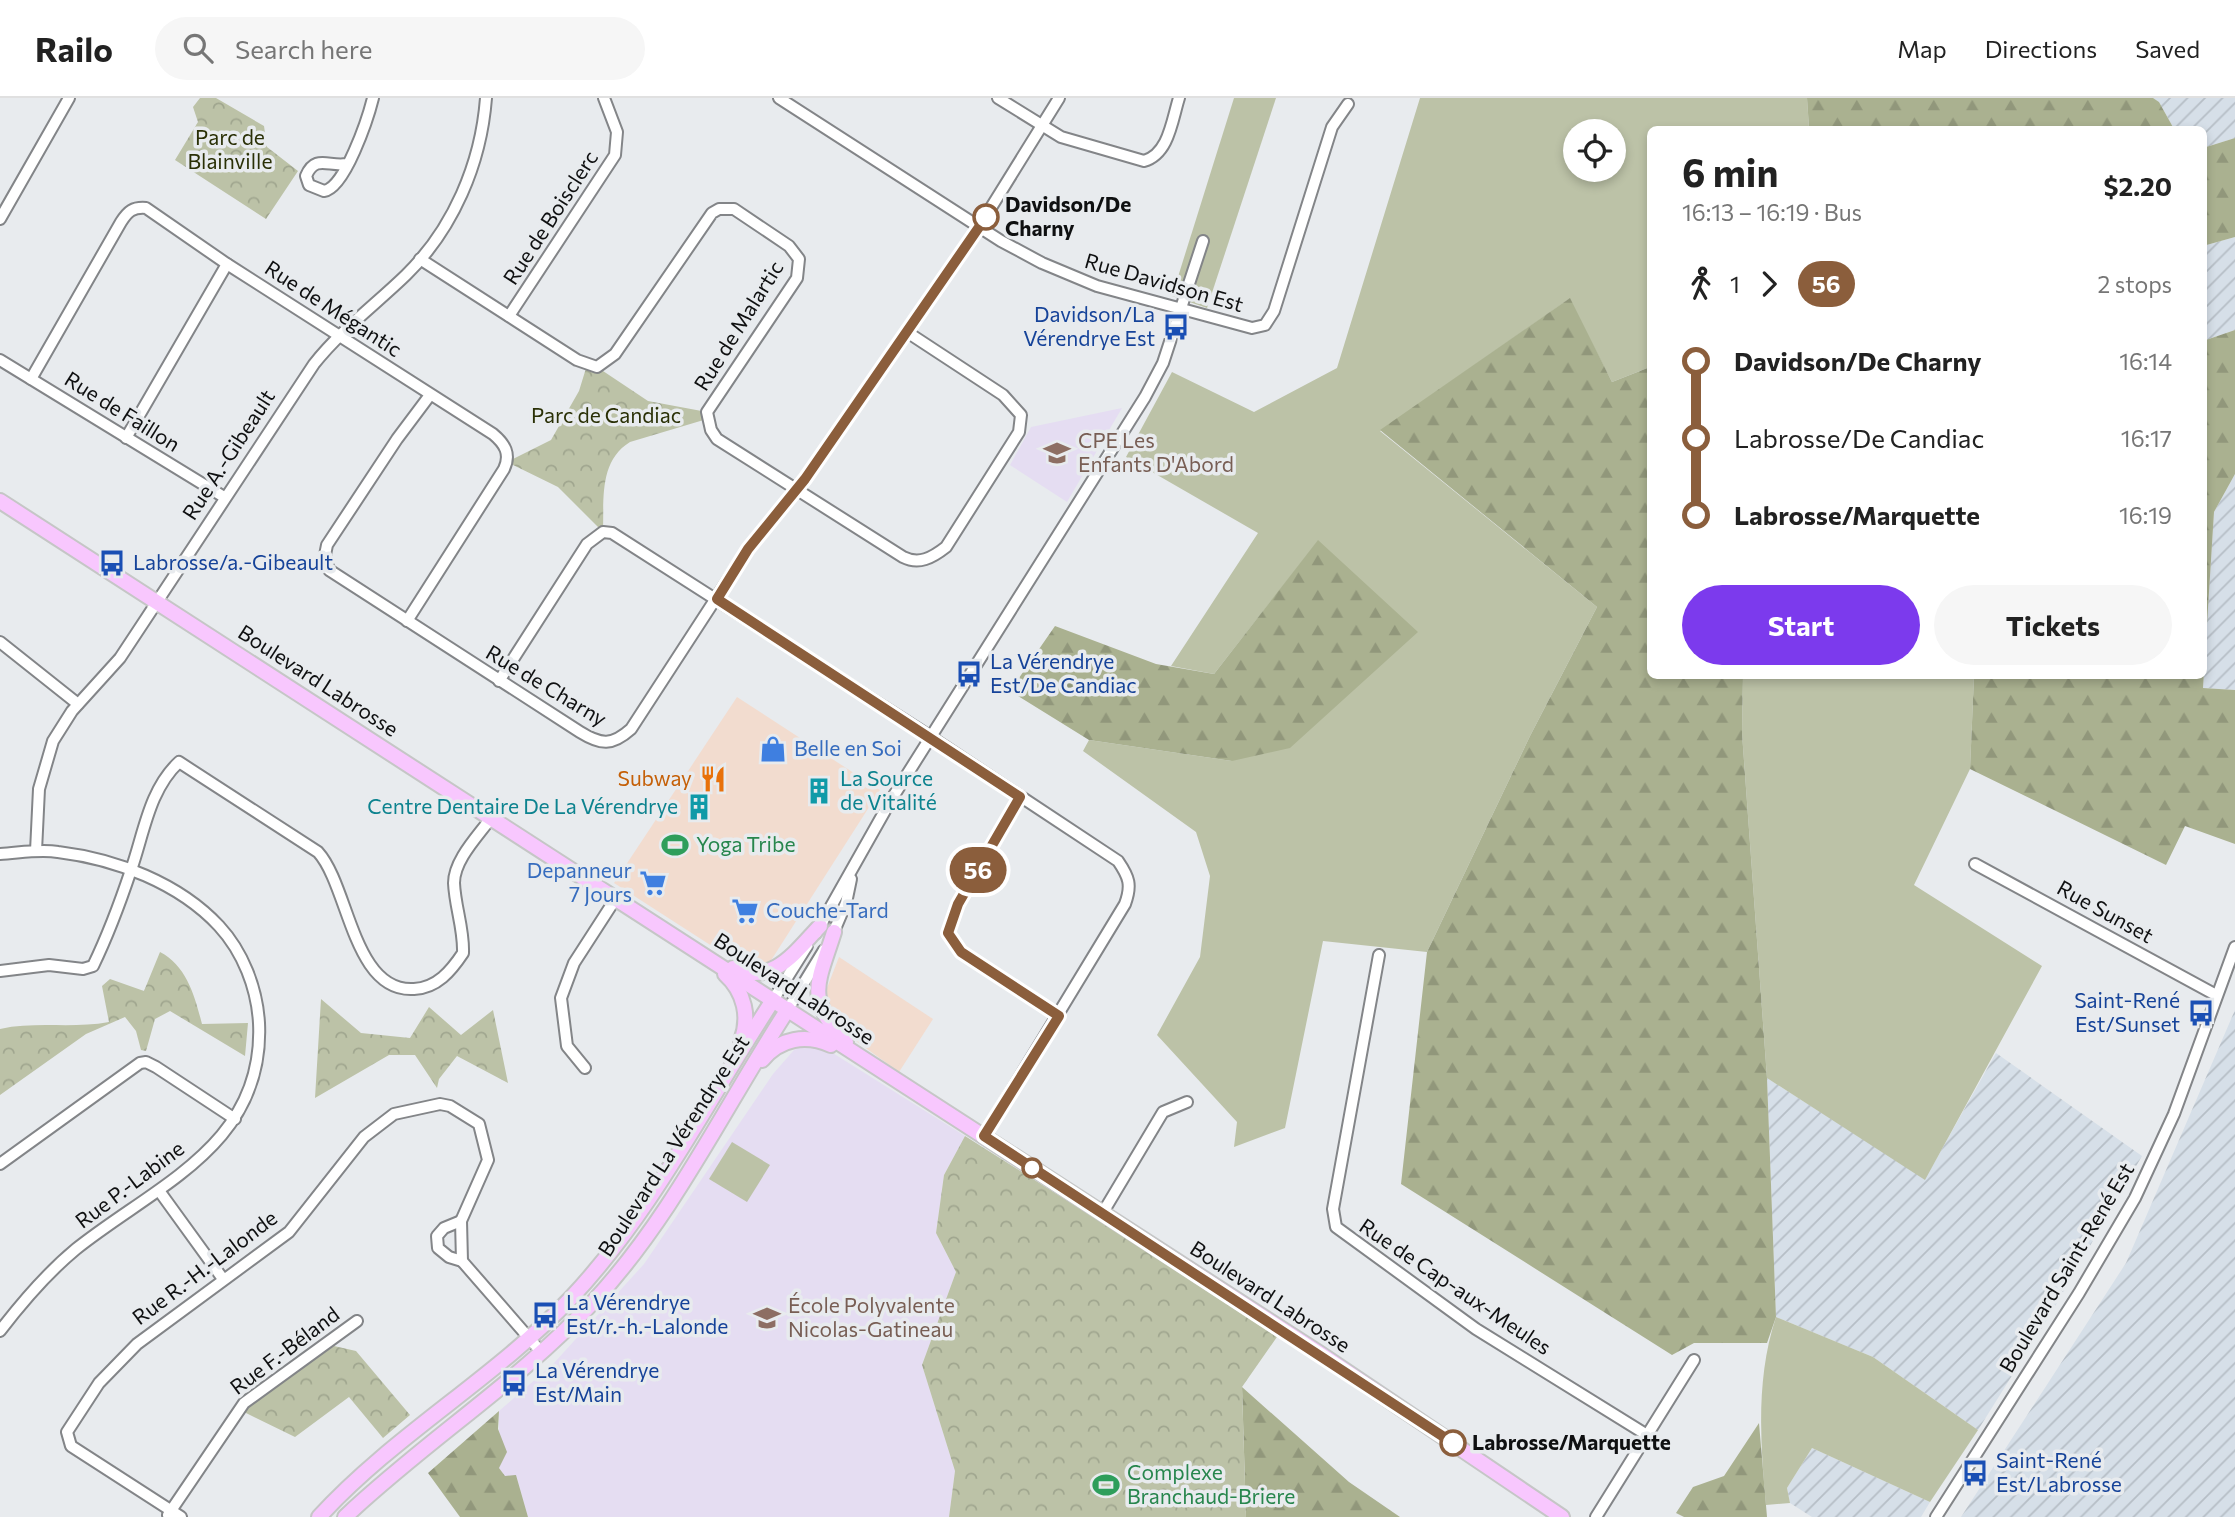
<!DOCTYPE html>
<meta charset="utf-8">
<style>
:root{--surface:#fff;--page:#f6f6f6;--text:#222;--muted:#767676;--line:#e0e0e0;--accent:#7c3aed}
body{margin:0;font-family:Commissioner,sans-serif;background:var(--page);color:var(--text);height:100vh;display:flex;flex-direction:column;font-size:26px;white-space:nowrap}
*{box-sizing:border-box;margin:0}
p{font-size:23px;color:var(--muted)}
.icon{flex:none;width:38px;height:38px;fill:none;stroke:currentColor;stroke-width:2;stroke-linecap:round;stroke-linejoin:round}
.map{position:relative;flex:1;overflow:hidden}
.drawer{position:absolute;left:1647px;top:28px;width:560px;height:553px;display:flex;flex-direction:column;background:var(--surface);border-radius:10px;box-shadow:0 4px 10px #0003}
.drawer>*{flex:none}
.badge{padding:0 14px;border-radius:23px;font-size:24px;line-height:46px}
.tools{position:absolute;left:1563px;top:21px;display:grid;gap:14px}
.tools a{display:grid;place-items:center;width:63px;height:63px;border-radius:50%;background:var(--surface);box-shadow:0 4px 10px #0003;font-size:35px}
.map>.badge{position:absolute;translate:-50% -50%;box-shadow:0 0 0 4px #fff}
.legs{display:flex;align-items:center;gap:10px;height:77px;padding:0 35px;font-size:23px}
.legs p{margin-inline-start:auto}
.headline{display:flex;align-items:center;justify-content:space-between;height:119px;padding:0 35px}
h1{font-size:38px;font-weight:700;line-height:52px}
.button{display:flex;gap:14px;margin-top:auto;padding:14px 35px}
.button a{flex:1;height:80px;border-radius:42px;background:var(--accent);color:#fff;font-size:28px;font-weight:700;line-height:80px;text-align:center}
.button a+a{background:var(--page);color:var(--text)}
ul{padding:0 35px;list-style:none}
li{display:flex;align-items:center;gap:24px;height:77px;font-size:26px}
li i{display:grid;place-items:center;width:10px;height:100%;margin:0 9px;background:currentColor}
li i::after{content:'';width:18px;height:18px;margin:-9px;border:5px solid;border-radius:50%;background:var(--surface)}
li p{margin-inline-start:auto}
li:first-child i{background:linear-gradient(#0000 50%,currentColor 0)}
li:last-child i{background:linear-gradient(currentColor 50%,#0000 0)}
header{display:flex;align-items:center;gap:42px;box-sizing:border-box;height:98px;padding:0 35px;background:var(--surface);border-bottom:2px solid var(--line)}
header strong{font-size:33px}
nav{display:flex;gap:38px;margin-inline-start:auto;font-size:24px}
.search{width:490px;height:63px;background:var(--page);display:flex;align-items:center;gap:18px;box-sizing:border-box;padding:0 24px;border-radius:38px;color:var(--muted);font-size:26px}
.map>svg:first-child{display:block}
</style>
<header>
<strong>Railo</strong>
<div class="search"><svg class="icon" aria-label="search" viewBox="0 0 24 24"><circle cx="10" cy="10" r="6"/><path d="M15 15l6 6"/></svg>Search here</div>
<nav><a>Map</a><a>Directions</a><a>Saved</a></nav>
</header>
<div class="map">
<svg width="2235" height="1419" viewBox="0 0 2235 1419">
<defs>
<pattern id="industrial-furrows" width="10" height="10" patternUnits="userSpaceOnUse" patternTransform="scale(1.75)"><rect width="10" height="10" fill="#d6dfe8"/><path d="M-1 1l2-2M0 10L10 0M9 11l2-2" fill="none" stroke="#b6bec6"/></pattern>
<pattern id="forest-firs" width="22" height="20" patternUnits="userSpaceOnUse" patternTransform="scale(1.75)"><rect width="22" height="20" fill="#aab190"/><path d="M5 1l3.5 6h-7zM16 11l3.5 6h-7z" fill="#91977b"/></pattern>
<pattern id="park-crowns" width="20" height="18" patternUnits="userSpaceOnUse" patternTransform="scale(1.75)"><rect width="20" height="18" fill="#bcc2a7"/><path d="M2 6a3 3 0 1 1 6 0M12 15a3 3 0 1 1 6 0" fill="none" stroke="#a0a68f"/></pattern>
</defs>
<rect width="100%" height="100%" fill="#e8ebee"/>
<!-- commercial -->
<g fill="#f2dccf">
<polygon points="737,599 880,692 770,864 748,867 718,852 614,785"/>
<polygon points="839,859 933,921 899,974 831,925 825,895"/>
</g>
<!-- industrial -->
<g fill="url(#industrial-furrows)">
<polygon points="2153,0 2235,0 2235,40 2203,50 2203,32 2174,31 2159,4"/>
<polygon points="2235,139 2235,232 2203,243 2203,148"/>
<polygon points="2235,376 2235,592 2203,590 2214,414"/>
<polygon points="2235,912 2235,1419 1961,1419 2126,1165"/>
<polygon points="1996,955 2142,1058 2050,1217 1978,1332 1873,1259 1776,1219 1767,980 1925,1081"/>
<polygon points="1812,1350 1930,1404 1921,1419 1812,1419 1790,1405 1787,1390"/>
</g>
<!-- education -->
<g fill="#e5ddf2">
<polygon points="1122,310 1067,404 1010,367 1031,329"/>
<polygon points="806,947 820,947 965,1038 944,1077 936,1135 956,1174 922,1267 955,1373 949,1419 528,1419 516,1377 505,1378 499,1370 499,1313 554,1265 644,1166 773,976 794,952"/>
</g>
<!-- grass -->
<g fill="#bcc2a7" fill-rule="evenodd">
<polygon points="1234,0 1276,0 1207,210 1172,198"/>
<path d="M1420,0h387l2,31 -159,1v237l-38,15 -43,-83 -189,132 217,176 -67,129 -103,216 -104,-11 -38,187 -51,19 3,-25 -80,-87 43,-78 10,-81 -14,-44 -113,-81 6,-11 143,21 86,-220 -104,133 -43,-8 87,-133 -132,-76 46,-85 82,40 83,-44zM1575,33h39v39h-39z"/>
<polygon points="1743,578 1974,578 1970,671 1914,787 2042,868 1925,1082 1767,980 1742,635"/>
<polygon points="732,1044 770,1067 747,1104 709,1081"/>
<path d="M1776,1219l97,40 105,73 -48,72 -118,-54 -25,40 3,15 -24,2c-6,-63 -10,-128 10,-188z"/>
</g>
<!-- forest -->
<g fill="url(#forest-firs)">
<polygon points="1807,0 2153,0 2159,4 2174,31 1809,31"/>
<polygon points="2235,40 2235,139 2203,148 2203,50"/>
<polygon points="1570,200 1612,284 1650,269 1650,578 1743,578 1742,635 1767,980 1776,1219 1767,1245 1694,1245 1672,1257 1401,1086 1427,854 1530,638 1597,509 1380,332"/>
<polygon points="2235,232 2235,376 2214,414 2203,590 2235,592 2235,746 2185,728 2166,767 1970,671 1974,578 2203,578 2203,243"/>
<polygon points="1318,442 1418,534 1290,650 1232,663 1089,642 1010,593 1055,528 1156,566 1214,576"/>
<polygon points="1242,1289 1349,1384 1400,1419 1246,1419"/>
<polygon points="499,1313 498,1331 507,1354 499,1370 505,1378 516,1377 528,1419 460,1419 428,1375"/>
<polygon points="1759,1325 1767,1419 1684,1419 1676,1415 1693,1389 1724,1378"/>
</g>
<!-- park -->
<g fill="url(#park-crowns)">
<polygon points="200,0 216,0 264,28 267,49 298,73 266,121 175,62 198,24 193,9"/>
<path d="M587,267l10,2 51,34 59,11v7l-77,23c-31,19 -26,57 -27,90l-45,-45 -51,-25 44,-22 28,-49z"/>
<path d="M160,854c27,14 35,45 42,72l46,-1 -3,33 -75,-45 -15,8 -9,32 -5,-1 -5,-19 -11,-14 -39,17 -86,61v-66c36,-8 72,0 109,-7l-7,-36 8,-7 34,12z"/>
<polygon points="321,901 361,935 410,940 429,909 461,937 493,912 508,985 457,958 439,981 437,990 415,957 389,957 315,1000"/>
<polygon points="965,1038 1279,1236 1242,1289 1246,1419 949,1419 955,1373 922,1267 956,1174 936,1135 944,1077"/>
<polygon points="334,1248 356,1253 410,1317 383,1340 349,1299 295,1339 244,1314 258,1300"/>
</g>
<g fill="none" stroke-linecap="round" stroke-linejoin="round">
<!-- minor casing -->
<g stroke="#838588" stroke-width="14">
<g id="minor">
<polyline points="779,0 1001,143 1042,165 1097,188 1252,230 1265,227 1274,213 1332,29 1348,6"/>
<path d="M998,0l63,39 83,24c25,-7 28,-41 35,-63"/>
<path d="M346,66c-17,3 -31,-10 -40,12l3,9 15,6c21,-3 44,-73 49,-93"/>
<polyline points="0,121 69,0"/>
<path d="M420,161l157,101 20,7 18,-13 97,-141 7,-4h15l55,37 10,13 -2,19 -90,134 4,18 6,9 186,118c16,8 29,1 43,-10l73,-115 2,-17 -18,-20 -96,-63"/>
<polyline points="509,218 615,57 617,34 604,0"/>
<polyline points="0,262 224,399"/>
<path d="M31,281l90,-157c7,-11 12,-15 25,-14l81,56 266,170c12,10 18,20 11,35l-97,152"/>
<path d="M430,297l-33,44 -70,106 -2,10 4,15 251,162c21,13 32,14 51,-3l117,-180 57,-70 174,-252 80,-129"/>
<polyline points="126,340 227,166"/>
<polyline points="0,544 78,606"/>
<path d="M499,583l88,-137 16,-12 9,1 308,197 198,131c11,16 14,24 7,43l-141,232"/>
<polyline points="1020,700 958,806 948,835 961,854 1059,918"/>
<path d="M36,753l3,-62 14,-48 19,-30 48,-53 194,-294c27,-34 61,-59 92,-89 47,-46 75,-111 80,-177"/>
<path d="M0,756c19,-1 39,-5 58,-2 58,7 121,31 161,74 24,26 38,62 40,97 6,122 -103,162 -183,226 -29,24 -53,52 -76,82"/>
<polyline points="1975,766 2216,897"/>
<polyline points="816,835 891,702 1145,299 1163,265 1203,143"/>
<polyline points="832,838 846,805 851,781"/>
<polyline points="1379,857 1333,1111 1336,1129 1476,1231 1647,1337"/>
<path d="M0,873l49,-6 34,4 10,-3c15,-31 27,-63 38,-96 13,-37 18,-80 48,-108l139,90c31,34 35,141 96,137 23,-1 37,-18 49,-36 1,-24 -8,-46 -9,-70 0,-23 24,-47 37,-65"/>
<polyline points="773,902 807,848"/>
<polyline points="788,911 824,852"/>
<polyline points="585,970 567,948 561,900 574,865 616,800"/>
<polyline points="0,1066 140,965 146,964 156,969 235,1021"/>
<polyline points="160,1094 223,1181"/>
<polyline points="1102,1116 1163,1014 1187,1004"/>
<polyline points="461,1123 444,1130 437,1138 438,1150 449,1159 462,1163"/>
<polyline points="168,1417 244,1305 357,1223"/>
<polyline points="181,1419 71,1348 67,1334 99,1285 137,1246 289,1134 364,1039 394,1016 440,1006 450,1008 479,1026 488,1062 461,1123 462,1163 542,1255"/>
<polyline points="1596,1419 1694,1262"/>
<polyline points="1936,1419 2079,1195 2135,1100 2174,1016 2235,849"/>
</g>
</g>
<!-- major casing -->
<g stroke="#c5c6c6" stroke-width="18">
<g id="major">
<polyline points="0,403 1322,1257 1562,1419"/>
<path d="M834,834c-17,54 -29,65 12,110"/>
<path d="M733,870c40,18 62,-16 87,-42"/>
<path d="M725,876c20,18 25,44 16,67"/>
<path d="M762,962c18,-22 44,-26 69,-15"/>
<path d="M319,1419c75,-82 175,-138 252,-219 82,-87 137,-199 202,-298"/>
<path d="M345,1419c80,-76 174,-135 249,-216 79,-85 131,-195 194,-292"/>
</g>
</g>
<!-- minor -->
<use href="#minor" stroke="#fff" stroke-width="10"/>
<!-- major -->
<use href="#major" stroke="#f8c7fe" stroke-width="14"/>
</g>
<g fill="none" stroke-linecap="round" stroke-linejoin="round">
<!-- line-1 casing -->
<g stroke="#fff" stroke-width="16">
<polyline id="line-1" points="986,119 805,381 748,451 717,501 1020,699 958,806 948,835 961,854 1059,918 984,1038 1453,1345"/>
</g>
<!-- line-1 -->
<use href="#line-1" stroke="#8b5e3c" stroke-width="10"/>
</g>
<!-- icons -->
<defs>
<g id="bus-bare" transform="scale(2.1)"><path d="M-5-6H5V4H4V6H2V4H-2V6H-4V4H-5ZM-3.5-4V0h7V-4ZM-3.5 1.2v1.5H-2V1.2ZM2 1.2v1.5H3.5V1.2Z" fill="#1a4fb4" stroke="#e8ebee" stroke-width="2.5" paint-order="stroke"/></g>
<g id="school-bare" transform="scale(2.1)"><path d="M0-5L7-2L0 1L-7-2ZM-4 1L0 2.5L4 1V4Q0 6-4 4Z" fill="#8d6e63" stroke="#e8ebee" stroke-width="2.5" paint-order="stroke"/></g>
<g id="shop-bare" transform="scale(2.1)"><path d="M-5-2.5h2.3a2.7 3.5 0 0 1 5.4 0H5L5.5 6h-11ZM-1.5-2.5h3a1.5 2.3 0 0 0-3 0Z" fill="#3f7fe0" stroke="#e8ebee" stroke-width="2.5" paint-order="stroke"/></g>
<g id="restaurant-bare" transform="scale(2.1)"><path d="M-5-6h1v4h1v-4h1v4h1v-4h1v5L-1.5 .5V6h-2V.5L-5-1ZM5-6V6H3V1.5H1.5Q1.5-4 5-6Z" fill="#e8710a" stroke="#e8ebee" stroke-width="2.5" paint-order="stroke"/></g>
<g id="building-bare" transform="scale(2.1)"><path d="M-4-6H4V6H1V3H-1V6H-4ZM-2.5-4.3h1.7v1.8h-1.7ZM.8-4.3h1.7v1.8H.8ZM-2.5-1h1.7V.8h-1.7ZM.8-1h1.7V.8H.8Z" fill="#0f9aa8" stroke="#e8ebee" stroke-width="2.5" paint-order="stroke"/></g>
<g id="stadium-bare" transform="scale(2.1)"><path d="M0-5a6.5 5 0 1 0 0 10a6.5 5 0 1 0 0-10ZM-3.5-1.8h7v3.6h-7Z" fill="#2e9e5b" stroke="#e8ebee" stroke-width="2.5" paint-order="stroke"/></g>
<g id="supermarket-bare" transform="scale(2.1)"><path d="M-6-5.5h2.5l.6 2H6L4.5 2H-2.5L-4.4-4H-6ZM-1.5 3.2a1.3 1.3 0 1 0 .1 0ZM3 3.2a1.3 1.3 0 1 0 .1 0Z" fill="#3f7fe0" stroke="#e8ebee" stroke-width="2.5" paint-order="stroke"/></g>
</defs>
<g fill-rule="evenodd">
<use href="#bus-bare" x="1176" y="229"/>
<use href="#school-bare" x="1057" y="355"/>
<use href="#bus-bare" x="112" y="465"/>
<use href="#bus-bare" x="969" y="576"/>
<use href="#shop-bare" x="773" y="651"/>
<use href="#restaurant-bare" x="713" y="681"/>
<use href="#building-bare" x="819" y="693"/>
<use href="#building-bare" x="699" y="709"/>
<use href="#stadium-bare" x="675" y="747"/>
<use href="#supermarket-bare" x="653" y="785"/>
<use href="#supermarket-bare" x="745" y="813"/>
<use href="#bus-bare" x="2201" y="915"/>
<use href="#bus-bare" x="545" y="1217"/>
<use href="#school-bare" x="767" y="1220"/>
<use href="#bus-bare" x="514" y="1285"/>
<use href="#bus-bare" x="1975" y="1375"/>
<use href="#stadium-bare" x="1106" y="1387"/>
</g>
<!-- markers -->
<g fill="#fff" stroke="#8b5e3c" stroke-width="3.5">
<circle cx="986" cy="119" r="12"/>
<circle cx="1032" cy="1070" r="9"/>
<circle cx="1453" cy="1345" r="12"/>
</g>
<g text-anchor="middle" stroke-width="7" stroke-linejoin="round" paint-order="stroke">
<!-- park labels -->
<g font-size="21" fill="#2a3006" stroke="#e8ebee">
<text x="230" y="47">Parc de<tspan x="230" dy="24">Blainville</tspan></text>
<text x="606" y="325">Parc de Candiac</text>
</g>
<!-- stop labels -->
<g font-size="21" font-weight="bold" fill="#0f1011" stroke="#e8ebee" text-anchor="start">
<text x="1005" y="114">Davidson/De<tspan x="1005" dy="24">Charny</tspan></text>
<text x="1472" y="1352">Labrosse/Marquette</text>
</g>
<!-- street labels -->
<g font-size="21" fill="#0f1011" stroke="#e8ebee">
<text transform="translate(551 120) rotate(-57)" y="7">Rue de Boisclerc</text>
<text transform="translate(1164 185) rotate(16)" y="7">Rue Davidson Est</text>
<text transform="translate(333 211) rotate(33)" y="7">Rue de Mégantic</text>
<text transform="translate(739 228) rotate(-58)" y="7">Rue de Malartic</text>
<text transform="translate(122 314) rotate(32)" y="7">Rue de Faillon</text>
<text transform="translate(229 357) rotate(-57)" y="7">Rue A.-Gibeault</text>
<text transform="translate(318 583) rotate(33)" y="7">Boulevard Labrosse</text>
<text transform="translate(546 588) rotate(31)" y="7">Rue de Charny</text>
<text transform="translate(2105 814) rotate(29)" y="7">Rue Sunset</text>
<text transform="translate(794 891) rotate(33)" y="7">Boulevard Labrosse</text>
<text transform="translate(674 1048) rotate(-57)" y="7">Boulevard La Vérendrye Est</text>
<text transform="translate(130 1087) rotate(-37)" y="7">Rue P.-Labine</text>
<text transform="translate(205 1170) rotate(-37)" y="7">Rue R.-H.-Lalonde</text>
<text transform="translate(2067 1170) rotate(-59)" y="7">Boulevard Saint-René Est</text>
<text transform="translate(1455 1189) rotate(34)" y="7">Rue de Cap-aux-Meules</text>
<text transform="translate(1270 1199) rotate(33)" y="7">Boulevard Labrosse</text>
<text transform="translate(285 1253) rotate(-37)" y="7">Rue F.-Béland</text>
</g>
<!-- transit labels -->
<g font-size="21" fill="#164399" stroke="#e8ebee" text-anchor="start">
<text x="1155" y="224" text-anchor="end">Davidson/La<tspan x="1155" dy="24">Vérendrye Est</tspan></text>
<text x="133" y="472">Labrosse/a.-Gibeault</text>
<text x="990" y="571">La Vérendrye<tspan x="990" dy="24">Est/De Candiac</tspan></text>
<text x="2180" y="910" text-anchor="end">Saint-René<tspan x="2180" dy="24">Est/Sunset</tspan></text>
<text x="566" y="1212">La Vérendrye<tspan x="566" dy="24">Est/r.-h.-Lalonde</tspan></text>
<text x="535" y="1280">La Vérendrye<tspan x="535" dy="24">Est/Main</tspan></text>
<text x="1996" y="1370">Saint-René<tspan x="1996" dy="24">Est/Labrosse</tspan></text>
</g>
<!-- education labels -->
<g font-size="21" fill="#785e54" stroke="#e8ebee" text-anchor="start">
<text x="1078" y="350">CPE Les<tspan x="1078" dy="24">Enfants D'Abord</tspan></text>
<text x="788" y="1215">École Polyvalente<tspan x="788" dy="24">Nicolas-Gatineau</tspan></text>
</g>
<!-- shop labels -->
<g font-size="21" fill="#366cbe" stroke="#e8ebee" text-anchor="start">
<text x="794" y="658">Belle en Soi</text>
<text x="632" y="780" text-anchor="end">Depanneur<tspan x="632" dy="24">7 Jours</tspan></text>
<text x="766" y="820">Couche-Tard</text>
</g>
<!-- food labels -->
<g font-size="21" fill="#c56008" stroke="#e8ebee" text-anchor="end">
<text x="692" y="688">Subway</text>
</g>
<!-- culture labels -->
<g font-size="21" fill="#0d838f" stroke="#e8ebee" text-anchor="start">
<text x="840" y="688">La Source<tspan x="840" dy="24">de Vitalité</tspan></text>
<text x="678" y="716" text-anchor="end">Centre Dentaire De La Vérendrye</text>
</g>
<!-- leisure labels -->
<g font-size="21" fill="#27864d" stroke="#e8ebee" text-anchor="start">
<text x="696" y="754">Yoga Tribe</text>
<text x="1127" y="1382">Complexe<tspan x="1127" dy="24">Branchaud-Briere</tspan></text>
</g>
</g>
</svg>
<div class="tools">
<a><svg class="icon" aria-label="locate" viewBox="0 0 24 24"><circle cx="12" cy="12" r="6"/><path d="M12 2v4M12 18v4M2 12h4M18 12h4"/></svg></a>
</div>
<b class="badge" style="left:978px;top:772px;background:#8b5e3c;color:#fff">56</b>
<section class="drawer">
<div class="headline"><div><h1>6 min</h1><p>16:13 – 16:19 · Bus</p></div><b>$2.20</b></div>
<div class="legs"><svg class="icon" aria-label="walk" viewBox="0 0 24 24"><circle cx="13" cy="4" r="2"/><path d="M13 8l-2 6 4 7M11 14l-3 7M7 12l3-4h3l4 4"/></svg>1<svg class="icon" aria-label="forward" viewBox="0 0 24 24"><path d="M9 5l7 7-7 7"/></svg><b class="badge" style="background:#8b5e3c;color:#fff">56</b><p>2 stops</p></div>
<ul>
<li><i style="color:#8b5e3c"></i><b>Davidson/De Charny</b><p>16:14</p></li>
<li><i style="color:#8b5e3c"></i><span>Labrosse/De Candiac</span><p>16:17</p></li>
<li><i style="color:#8b5e3c"></i><b>Labrosse/Marquette</b><p>16:19</p></li>
</ul>
<div class="button"><a>Start</a><a>Tickets</a></div>
</section>
</div>
